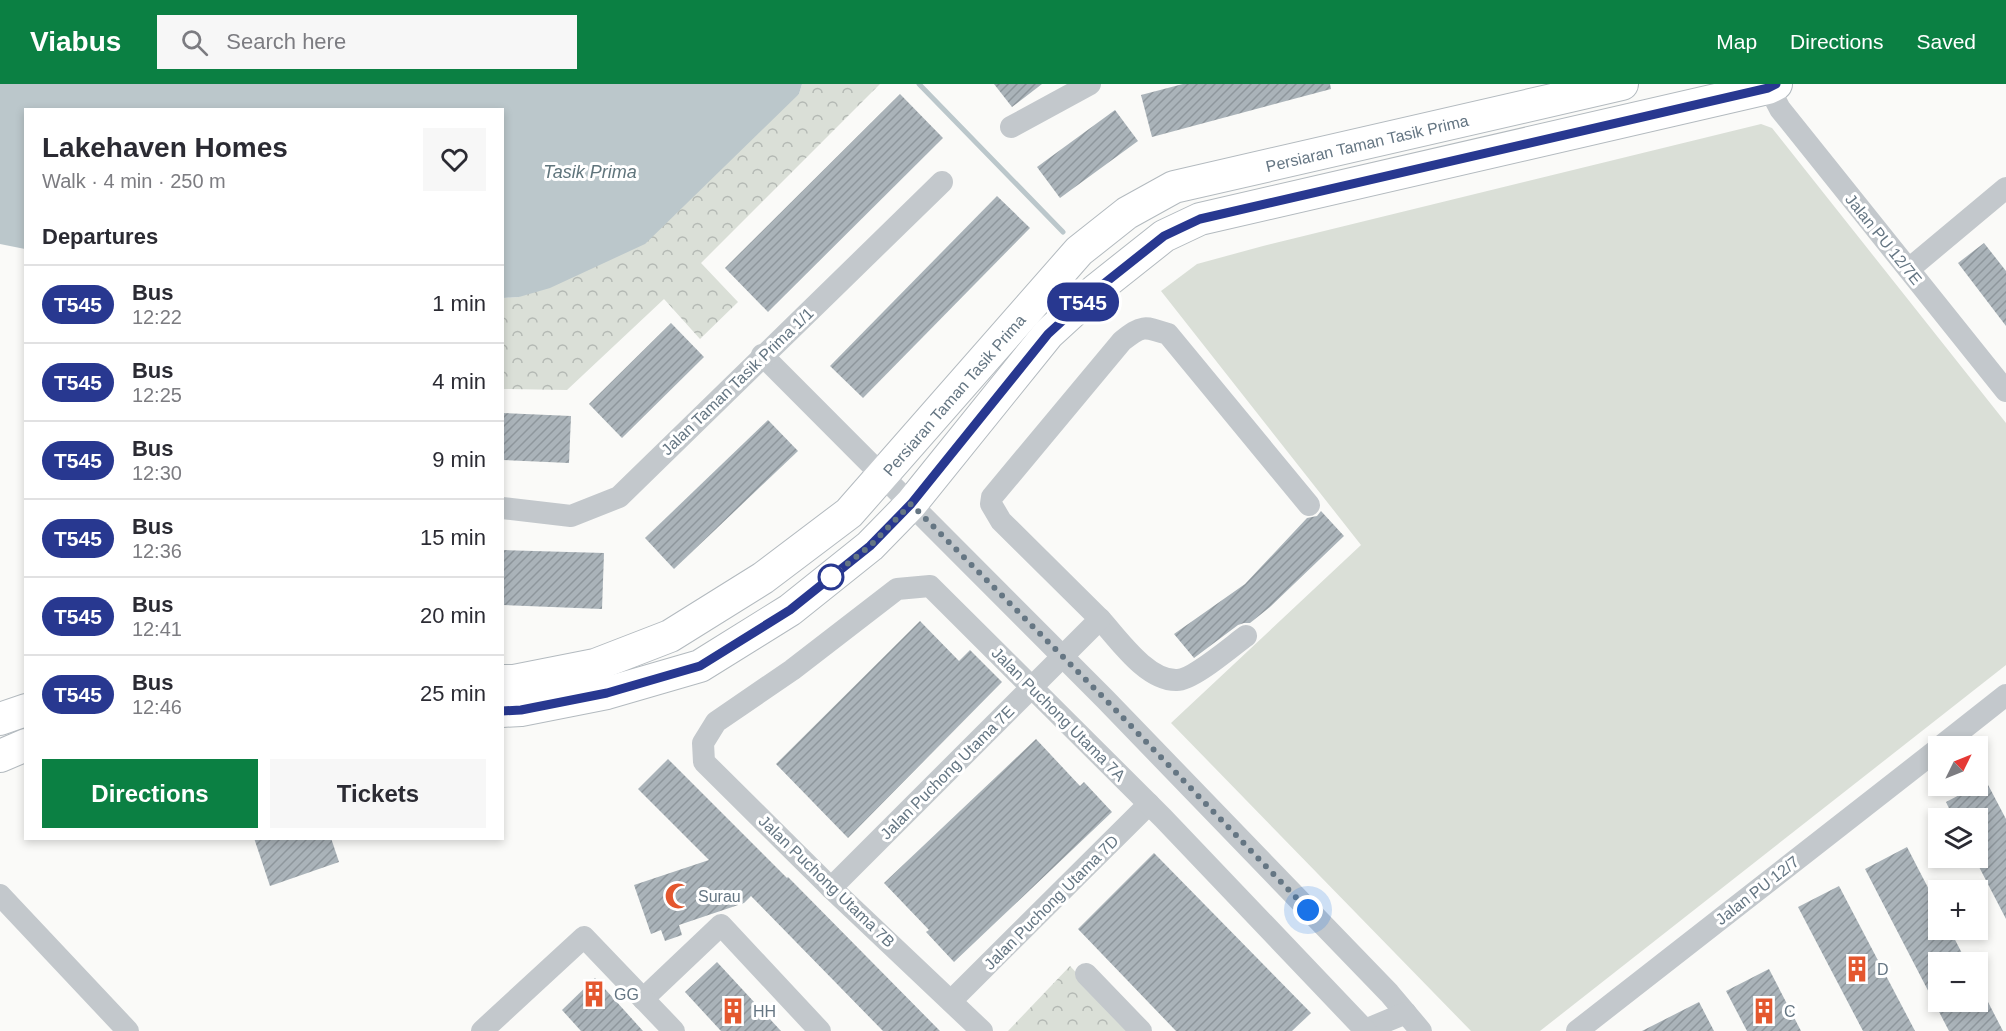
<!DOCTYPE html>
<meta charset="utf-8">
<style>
:root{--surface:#fff;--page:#f7f7f7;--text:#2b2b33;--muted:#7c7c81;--line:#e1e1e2;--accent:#0b8043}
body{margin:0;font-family:Arial,sans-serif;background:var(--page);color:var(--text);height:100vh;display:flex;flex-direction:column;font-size:22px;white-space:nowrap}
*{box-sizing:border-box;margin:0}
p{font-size:20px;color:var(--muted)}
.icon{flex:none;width:33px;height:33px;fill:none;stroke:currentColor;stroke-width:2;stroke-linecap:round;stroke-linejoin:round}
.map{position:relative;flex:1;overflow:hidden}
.sheet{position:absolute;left:24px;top:24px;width:480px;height:732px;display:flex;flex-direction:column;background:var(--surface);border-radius:0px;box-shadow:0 3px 9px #0003}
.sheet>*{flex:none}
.badge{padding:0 12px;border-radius:20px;font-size:21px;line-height:39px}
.needle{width:39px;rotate:47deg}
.buttons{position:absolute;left:1928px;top:652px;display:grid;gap:12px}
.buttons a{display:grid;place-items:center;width:60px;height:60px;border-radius:0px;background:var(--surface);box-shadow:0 3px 9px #0003;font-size:30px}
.you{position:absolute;width:30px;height:30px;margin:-15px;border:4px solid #fff;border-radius:50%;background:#1a73e8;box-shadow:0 0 0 9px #1a73e833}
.map>.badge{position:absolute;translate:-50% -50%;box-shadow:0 0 0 3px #fff}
h2{padding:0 18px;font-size:22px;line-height:54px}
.round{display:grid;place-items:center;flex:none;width:63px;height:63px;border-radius:0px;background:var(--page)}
.head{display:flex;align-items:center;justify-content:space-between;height:102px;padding:0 18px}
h1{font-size:28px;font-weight:700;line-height:45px}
.cta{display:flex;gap:12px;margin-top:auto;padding:12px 18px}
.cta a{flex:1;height:69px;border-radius:0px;background:var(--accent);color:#fff;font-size:24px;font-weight:700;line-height:69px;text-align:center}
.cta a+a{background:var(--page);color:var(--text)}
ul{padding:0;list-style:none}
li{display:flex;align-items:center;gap:18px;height:78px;padding:0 18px;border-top:2px solid var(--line)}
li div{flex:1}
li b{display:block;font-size:22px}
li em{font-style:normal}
li .badge{min-width:66px;font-weight:700;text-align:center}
header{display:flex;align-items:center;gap:36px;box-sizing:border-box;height:84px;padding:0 30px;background:var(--accent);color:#fff}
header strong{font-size:28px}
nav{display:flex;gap:33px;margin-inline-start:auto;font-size:21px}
.search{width:420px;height:54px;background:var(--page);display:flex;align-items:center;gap:15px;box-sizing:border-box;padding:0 21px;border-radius:0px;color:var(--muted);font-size:22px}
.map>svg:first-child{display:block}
</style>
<header>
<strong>Viabus</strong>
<div class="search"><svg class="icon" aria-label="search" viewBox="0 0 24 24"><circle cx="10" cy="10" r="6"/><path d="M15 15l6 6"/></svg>Search here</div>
<nav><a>Map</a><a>Directions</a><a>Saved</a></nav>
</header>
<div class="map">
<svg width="2006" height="947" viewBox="0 0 2006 947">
<defs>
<pattern id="park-crowns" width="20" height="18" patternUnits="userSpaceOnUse" patternTransform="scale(1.5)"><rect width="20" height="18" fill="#dadfd7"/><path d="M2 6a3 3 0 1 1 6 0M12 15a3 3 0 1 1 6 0" fill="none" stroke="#b4b9b4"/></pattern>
<pattern id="building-hatch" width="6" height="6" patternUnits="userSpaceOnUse" patternTransform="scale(1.5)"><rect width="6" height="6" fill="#aab3b9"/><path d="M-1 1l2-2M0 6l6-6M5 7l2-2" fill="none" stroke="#8e969c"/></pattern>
</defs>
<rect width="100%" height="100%" fill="#fafaf8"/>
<!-- grass -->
<polygon fill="#dadfd7" points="1761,40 1772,44 2006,339 2006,581 1540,947 1471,947 1171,639 1361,461 1161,207 1197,180 1263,162"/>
<!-- park -->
<g fill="url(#park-crowns)">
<polygon points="802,0 880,0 701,179 738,218 700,255 664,215 567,306 503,305 503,214 519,213 799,10"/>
<polygon points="1070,882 1131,947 1008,947"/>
</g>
<!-- water -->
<polygon fill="#bbc7cb" points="0,0 802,0 799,10 645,160 550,204 519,213 503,214 502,26 26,26 25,165 0,160"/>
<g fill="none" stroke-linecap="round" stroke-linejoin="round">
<!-- stream -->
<polyline stroke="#bbc7cb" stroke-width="5" points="919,0 1063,148"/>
</g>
<!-- building -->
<g fill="url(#building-hatch)">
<polygon points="994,0 1042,0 1012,23"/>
<polygon points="1183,0 1330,0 1331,5 1152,53 1141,11"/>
<polygon points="900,10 943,54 768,228 725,184"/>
<polygon points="1115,26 1138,57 1060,114 1037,83"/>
<polygon points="997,112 1030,144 863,314 830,282"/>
<polygon points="1984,159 2006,187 2006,242 1958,179"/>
<polygon points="671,239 704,273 622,354 589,320"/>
<polygon points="502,329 571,332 569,379 502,376"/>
<polygon points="768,336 798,367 674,485 645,454"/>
<polygon points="1321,427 1344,452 1270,523 1250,539 1244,539 1238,541 1194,574 1174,550 1245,500 1307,434 1317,432"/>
<polygon points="502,466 604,469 602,525 502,521"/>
<polygon points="920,537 959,577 970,566 1002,598 848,754 776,680"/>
<polygon points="1036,655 1080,702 1084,698 1112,728 954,878 926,848 929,846 884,799"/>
<polygon points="668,675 787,794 788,793 940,947 883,947 751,812 744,819 679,841 682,851 665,857 661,846 651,850 634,801 709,776 638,705"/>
<polygon points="1986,697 2006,735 2006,835 1977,779 1977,735 1954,735 1946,718"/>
<polygon points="254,754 331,754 339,778 270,802"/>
<polygon points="1907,763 1938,823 1938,846 1950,846 1967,879 1938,879 1938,918 1988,918 2003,947 1949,947 1865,785"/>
<polygon points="1154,769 1311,929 1292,947 1176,947 1078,845"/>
<polygon points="1839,802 1915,947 1863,947 1798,823"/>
<polygon points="717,878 781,947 721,947 685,908"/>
<polygon points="1769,885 1801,947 1747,947 1726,907"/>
<polygon points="595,894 643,947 581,947 562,926"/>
<polygon points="1699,918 1714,947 1642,947"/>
</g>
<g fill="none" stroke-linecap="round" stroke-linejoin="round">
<!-- secondary casing -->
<g stroke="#b3babf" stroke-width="34">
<g id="secondary">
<polyline points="502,597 514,597 595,581 670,552 763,494 849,429 1079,167 1127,129 1174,103 1622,0"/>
<polyline points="502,627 521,626 607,609 700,582 790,526 870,462 911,420 1048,250 1096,206 1164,152 1200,135 1768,4 1776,0"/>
<polyline points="0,635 26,626"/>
<polyline points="0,672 26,661"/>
</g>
</g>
<!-- street -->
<g stroke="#c3c8cc" stroke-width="22">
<polyline points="1767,0 1780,25 2006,307"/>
<polyline points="1011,43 1090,0"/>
<polyline points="1909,185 2006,104"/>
<polyline points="762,271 1105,615 1389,909 1421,947"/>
<polyline points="502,424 571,432 619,413 942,98"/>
<path d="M1100,535c19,21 47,62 77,61 16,0 55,-34 69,-44"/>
<polyline points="1940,663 2006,611"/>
<path d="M831,804l269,-269 -99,-98 -10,-17 1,-7 130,-156c20,-16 22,-15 46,-7l141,171"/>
<polyline points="0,811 128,947"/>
<polyline points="1086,890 1141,947"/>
<polyline points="643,915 721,841 820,947"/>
<polyline points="951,917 1149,720"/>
<polyline points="1365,946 1406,929"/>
<polyline points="482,947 584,853 674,947"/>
<polyline points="982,947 831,804 704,678 703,659 716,638 792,586 897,505 930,502 1163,734 1366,947"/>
<polyline points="1577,947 1938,665"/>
</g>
<!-- secondary -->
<use href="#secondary" stroke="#fff" stroke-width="32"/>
</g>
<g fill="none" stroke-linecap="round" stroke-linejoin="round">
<!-- line casing -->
<g stroke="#fff" stroke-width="14">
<polyline id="line" points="502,627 521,626 607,609 700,582 790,526 870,462 911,420 1048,250 1096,206 1164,152 1200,135 1768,4 1776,0"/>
</g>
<!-- line -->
<use href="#line" stroke="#283890" stroke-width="9"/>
<!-- walk -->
<polyline stroke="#657683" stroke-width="6" stroke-dasharray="0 10.8" points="831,493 870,462 911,420 1105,615 1308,826"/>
</g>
<!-- icons -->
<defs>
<g id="mosque-bare" transform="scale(2.07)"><path d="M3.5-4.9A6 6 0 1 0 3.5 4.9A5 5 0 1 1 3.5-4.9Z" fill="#e4572e" stroke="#fff" stroke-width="2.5" paint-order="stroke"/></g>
<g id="building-bare" transform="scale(2.07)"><path d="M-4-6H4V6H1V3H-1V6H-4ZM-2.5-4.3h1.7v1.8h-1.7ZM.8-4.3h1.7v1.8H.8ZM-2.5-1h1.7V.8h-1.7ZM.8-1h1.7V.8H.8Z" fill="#e4572e" stroke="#fff" stroke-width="2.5" paint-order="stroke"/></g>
</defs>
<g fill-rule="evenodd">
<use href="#mosque-bare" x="678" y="812"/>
<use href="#building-bare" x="1857" y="885"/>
<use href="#building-bare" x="594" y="910"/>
<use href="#building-bare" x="733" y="927"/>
<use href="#building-bare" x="1764" y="927"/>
</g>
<!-- markers -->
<circle fill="#fff" stroke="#283890" stroke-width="3" cx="831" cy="493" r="12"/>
<g text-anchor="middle" stroke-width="6" stroke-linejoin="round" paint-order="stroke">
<!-- street labels -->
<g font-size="16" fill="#657683" stroke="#fff">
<text transform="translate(1367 59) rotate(-13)" y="6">Persiaran Taman Tasik Prima</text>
<text transform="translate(1884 155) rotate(51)" y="6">Jalan PU 12/7E</text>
<text transform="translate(737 297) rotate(-44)" y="6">Jalan Taman Tasik Prima 1/1</text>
<text transform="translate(954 311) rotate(-49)" y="6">Persiaran Taman Tasik Prima</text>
<text transform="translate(1059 630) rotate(45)" y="6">Jalan Puchong Utama 7A</text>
<text transform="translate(947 688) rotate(-45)" y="6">Jalan Puchong Utama 7E</text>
<text transform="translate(827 797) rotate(44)" y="6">Jalan Puchong Utama 7B</text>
<text transform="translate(1757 806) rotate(-38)" y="6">Jalan PU 12/7</text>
<text transform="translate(1051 818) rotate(-45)" y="6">Jalan Puchong Utama 7D</text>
</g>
<!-- poi labels -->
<g font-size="16" fill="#657683" stroke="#fff" text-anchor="start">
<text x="698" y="818">Surau</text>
<text x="1877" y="891">D</text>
<text x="614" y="916">GG</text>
<text x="753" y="933">HH</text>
<text x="1784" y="933">C</text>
</g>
<!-- water labels -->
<g font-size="18" font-style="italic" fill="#60757c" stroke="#fff">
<text x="590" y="94">Tasik Prima</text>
</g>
</g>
</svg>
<div class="buttons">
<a><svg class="needle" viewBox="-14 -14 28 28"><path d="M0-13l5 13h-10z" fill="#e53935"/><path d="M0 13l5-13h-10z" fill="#7c7c81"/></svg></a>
<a><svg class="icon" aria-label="layers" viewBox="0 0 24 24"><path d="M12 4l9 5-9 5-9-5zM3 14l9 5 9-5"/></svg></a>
<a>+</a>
<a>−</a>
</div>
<div class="you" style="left:1308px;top:826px"></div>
<b class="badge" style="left:1083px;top:218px;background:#283890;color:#fff">T545</b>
<section class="sheet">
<div class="head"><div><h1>Lakehaven Homes</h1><p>Walk · 4 min · 250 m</p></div><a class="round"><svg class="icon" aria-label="heart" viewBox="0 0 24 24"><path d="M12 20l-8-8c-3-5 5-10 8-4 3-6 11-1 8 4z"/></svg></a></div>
<h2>Departures</h2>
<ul>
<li><span class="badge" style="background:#283890;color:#fff">T545</span><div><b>Bus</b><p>12:22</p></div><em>1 min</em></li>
<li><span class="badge" style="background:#283890;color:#fff">T545</span><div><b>Bus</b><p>12:25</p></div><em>4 min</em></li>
<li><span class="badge" style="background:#283890;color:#fff">T545</span><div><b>Bus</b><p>12:30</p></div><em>9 min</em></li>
<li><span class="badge" style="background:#283890;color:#fff">T545</span><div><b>Bus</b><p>12:36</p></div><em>15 min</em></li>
<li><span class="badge" style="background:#283890;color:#fff">T545</span><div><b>Bus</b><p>12:41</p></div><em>20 min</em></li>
<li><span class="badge" style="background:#283890;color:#fff">T545</span><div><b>Bus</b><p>12:46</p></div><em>25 min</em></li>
</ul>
<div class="cta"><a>Directions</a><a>Tickets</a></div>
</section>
</div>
